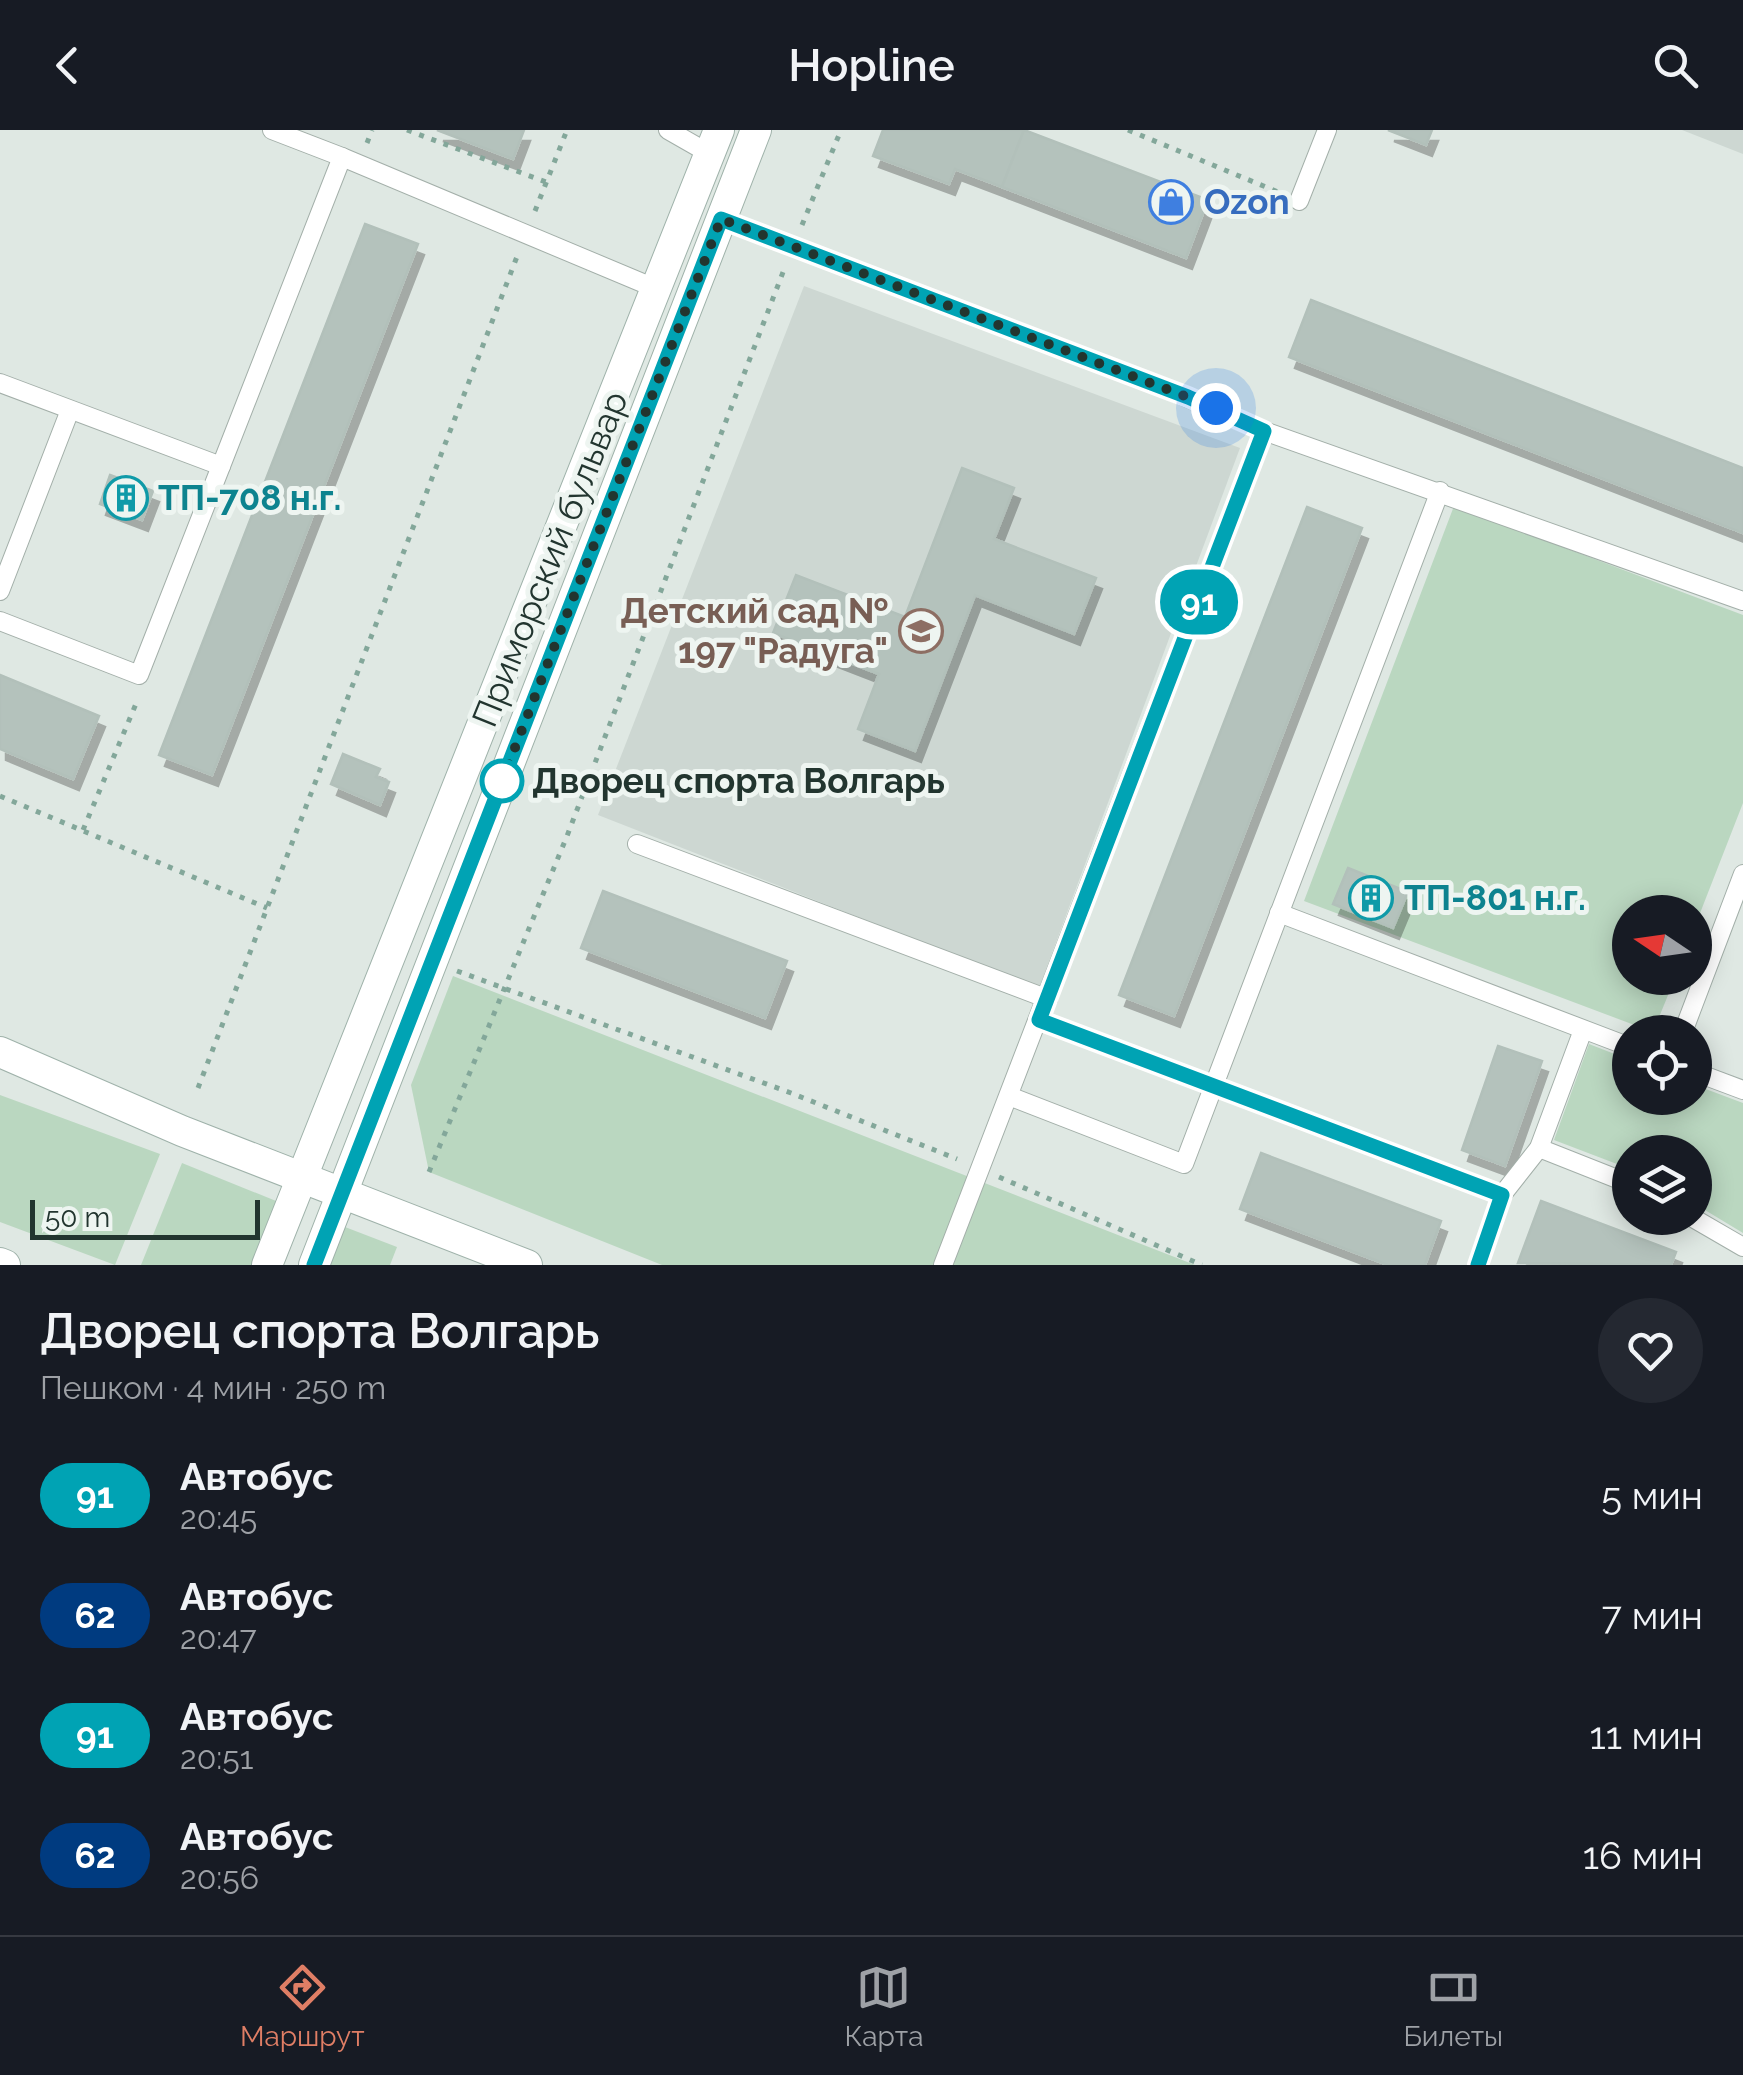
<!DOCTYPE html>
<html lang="ru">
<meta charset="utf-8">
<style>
:root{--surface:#171b24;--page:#242831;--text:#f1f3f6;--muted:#9ea1a6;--line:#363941;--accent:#df7e65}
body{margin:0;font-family:Raleway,sans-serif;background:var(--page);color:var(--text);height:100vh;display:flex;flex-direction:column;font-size:38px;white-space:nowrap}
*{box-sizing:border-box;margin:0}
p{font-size:32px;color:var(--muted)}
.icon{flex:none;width:55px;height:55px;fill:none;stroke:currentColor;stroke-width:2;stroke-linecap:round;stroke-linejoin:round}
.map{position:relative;height:1135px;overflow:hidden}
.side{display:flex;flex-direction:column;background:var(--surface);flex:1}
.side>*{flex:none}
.badge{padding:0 20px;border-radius:32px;font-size:35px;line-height:65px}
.needle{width:65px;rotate:283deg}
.tools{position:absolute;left:1612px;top:765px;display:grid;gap:20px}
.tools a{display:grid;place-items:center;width:100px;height:100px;border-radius:50%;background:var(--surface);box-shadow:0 5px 25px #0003;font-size:50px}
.scale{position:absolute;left:30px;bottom:25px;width:230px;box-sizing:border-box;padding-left:10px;border:5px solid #22352f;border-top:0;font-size:28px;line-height:35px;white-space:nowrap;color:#22352f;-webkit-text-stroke:8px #eef5f1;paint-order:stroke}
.you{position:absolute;width:50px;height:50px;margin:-25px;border:8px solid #fff;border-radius:50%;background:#1a73e8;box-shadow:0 0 0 15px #1a73e833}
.map>.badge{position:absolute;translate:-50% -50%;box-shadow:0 0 0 5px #fff}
.round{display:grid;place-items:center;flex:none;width:105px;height:105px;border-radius:52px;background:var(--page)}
.head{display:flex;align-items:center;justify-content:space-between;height:170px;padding:0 40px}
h1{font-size:48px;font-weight:600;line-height:75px}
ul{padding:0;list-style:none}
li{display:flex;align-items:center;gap:30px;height:120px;padding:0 40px}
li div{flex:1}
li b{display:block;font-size:38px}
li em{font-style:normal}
li .badge{min-width:110px;font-weight:700;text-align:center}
header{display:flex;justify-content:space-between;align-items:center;height:130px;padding:0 40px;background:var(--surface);font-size:45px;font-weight:600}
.menu{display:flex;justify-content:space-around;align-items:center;height:140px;border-top:2px solid var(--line);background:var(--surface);font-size:28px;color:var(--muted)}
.menu a{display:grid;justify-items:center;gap:5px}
.menu .active{color:var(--accent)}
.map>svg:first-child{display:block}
</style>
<header><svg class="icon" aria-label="back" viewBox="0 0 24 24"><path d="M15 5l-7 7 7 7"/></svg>Hopline<svg class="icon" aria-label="search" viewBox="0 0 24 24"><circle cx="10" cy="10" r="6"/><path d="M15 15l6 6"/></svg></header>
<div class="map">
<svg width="1743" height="1135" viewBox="0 0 1743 1135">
<defs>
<filter id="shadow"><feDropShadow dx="6" dy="11" stdDeviation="0" flood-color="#0004"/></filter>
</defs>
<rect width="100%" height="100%" fill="#dfe8e3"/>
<!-- built -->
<g fill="#cdd7d2">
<polygon points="1682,0 1743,0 1743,24"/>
<polygon points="804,156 1240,318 1039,858 598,685"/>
</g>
<!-- green -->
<g fill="#bad7c0">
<polygon points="1454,376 1743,485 1743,673 1695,796 1695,782 1630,782 1630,848 1675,848 1653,902 1304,771"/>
<polygon points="453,846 1195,1135 662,1135 429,1042 411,955"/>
<polygon points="1589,914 1630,930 1630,968 1695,968 1695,955 1743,973 1743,1103 1695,1074 1695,1022 1630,1022 1630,1039 1554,1010"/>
<polygon points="0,965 160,1024 115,1135 0,1092"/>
<polygon points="182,1033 281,1073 256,1135 141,1135"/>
<polygon points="345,1097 397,1117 390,1135 330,1135"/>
</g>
<!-- building -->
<g fill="#b4c2bc" stroke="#b2c0ba" stroke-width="2.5" filter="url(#shadow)">
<polygon points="437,0 524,0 513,29"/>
<polygon points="883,0 1024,0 1002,57 955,39 949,54 873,26"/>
<polygon points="1024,0 1208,70 1186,128 1002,57"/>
<polygon points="1388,0 1432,0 1426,15"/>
<polygon points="365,94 418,114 212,645 159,625"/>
<polygon points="1311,170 1743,338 1743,403 1289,227"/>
<polygon points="962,338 1014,358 994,409 1096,448 1074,504 975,465 915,621 858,599 879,544 773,503 796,445 905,487"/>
<polygon points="110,345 153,361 142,390 100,374"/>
<polygon points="1307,377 1362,398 1174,886 1119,865"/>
<polygon points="0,545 99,586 73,649 0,619"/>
<polygon points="343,624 380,639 376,647 389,652 380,675 331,654"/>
<polygon points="1348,738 1408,762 1393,798 1333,774"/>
<polygon points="603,761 787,831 765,888 581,818"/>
<polygon points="1498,916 1542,931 1505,1036 1462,1020"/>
<polygon points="1261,1023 1441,1091 1425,1135 1388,1135 1240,1079"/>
<polygon points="1541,1071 1676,1122 1671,1135 1518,1133"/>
</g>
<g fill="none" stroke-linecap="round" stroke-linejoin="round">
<!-- service casing -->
<g stroke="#a3afa9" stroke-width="20">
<g id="service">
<polyline points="668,0 710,24"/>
<polyline points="342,27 657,159"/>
<polyline points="1299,71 1327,0"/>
<polyline points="721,89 1160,256 1264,301 1743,471"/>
<polyline points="0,253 221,336 342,27 272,0"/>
<polyline points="0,461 70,280"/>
<polyline points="0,491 139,545 221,336"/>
<polyline points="637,714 1048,869"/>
<polyline points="1279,783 1630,917"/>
<polyline points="1039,890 1502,1065"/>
<polyline points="1683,902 1743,744"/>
<polyline points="1695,942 1743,960"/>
<polyline points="1009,966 1184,1034 1440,361"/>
<polyline points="1539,1018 1630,1054"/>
<polyline points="1693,1088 1743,1117"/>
<polyline points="943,1135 1264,301"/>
<polyline points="1478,1135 1502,1065 1539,1018 1583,900"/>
</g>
</g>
<!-- secondary casing -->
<g stroke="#9fb2aa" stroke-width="32">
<g id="secondary">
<polyline points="0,922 182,1001 527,1135"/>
<polyline points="0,1133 5,1135"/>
<polyline points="267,1135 719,0"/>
<polyline points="314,1135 756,0"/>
</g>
</g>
<!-- path -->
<g stroke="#83a79a" stroke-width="5" stroke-dasharray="5 8" stroke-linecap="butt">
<polyline points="407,0 546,52"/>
<polyline points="1128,0 1278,62"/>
<polyline points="367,13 372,0"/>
<polyline points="535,81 567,0"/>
<polyline points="802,95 841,0"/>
<polyline points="0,666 267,778"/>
<polyline points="83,700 138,569"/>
<polyline points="457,841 791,963 957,1029"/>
<polyline points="198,958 518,124"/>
<polyline points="429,1042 567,706 785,137"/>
<polyline points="999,1047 1202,1135"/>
</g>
<!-- service -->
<use href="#service" stroke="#fff" stroke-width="18"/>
<!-- secondary -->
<use href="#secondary" stroke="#fff" stroke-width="30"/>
</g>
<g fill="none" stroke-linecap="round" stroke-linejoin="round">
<!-- line casing -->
<g stroke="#fff" stroke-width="22">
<polyline id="line" points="314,1135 721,89 1188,267 1264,301 1039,890 1502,1065 1478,1135"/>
</g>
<!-- line -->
<use href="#line" stroke="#00a3b4" stroke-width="15"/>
<!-- walk -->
<polyline stroke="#22352f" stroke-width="10" stroke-dasharray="0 18" points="502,651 721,89 1216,278"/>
</g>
<!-- icons -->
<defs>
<g id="shop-ring" transform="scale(2.25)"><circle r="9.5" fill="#eef5f1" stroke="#3f7fe0" stroke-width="1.5"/><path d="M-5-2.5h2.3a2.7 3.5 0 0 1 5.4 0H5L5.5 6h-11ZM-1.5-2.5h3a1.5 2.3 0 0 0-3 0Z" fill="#3f7fe0"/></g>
<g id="building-ring" transform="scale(2.25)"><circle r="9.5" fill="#eef5f1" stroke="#0f9aa8" stroke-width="1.5"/><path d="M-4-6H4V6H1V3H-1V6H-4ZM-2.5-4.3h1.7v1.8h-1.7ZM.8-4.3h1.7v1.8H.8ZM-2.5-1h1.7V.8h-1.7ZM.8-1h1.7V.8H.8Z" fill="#0f9aa8"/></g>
<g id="school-ring" transform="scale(2.25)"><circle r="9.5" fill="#eef5f1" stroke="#8d6e63" stroke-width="1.5"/><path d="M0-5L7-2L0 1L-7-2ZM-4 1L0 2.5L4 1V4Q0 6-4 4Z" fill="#8d6e63"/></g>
</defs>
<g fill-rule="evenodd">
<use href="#shop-ring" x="1171" y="72"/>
<use href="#building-ring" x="126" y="368"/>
<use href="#school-ring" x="921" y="501"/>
<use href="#building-ring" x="1371" y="768"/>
</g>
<!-- markers -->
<circle fill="#fff" stroke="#00a3b4" stroke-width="5" cx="502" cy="651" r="20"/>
<g text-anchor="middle" stroke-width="10" stroke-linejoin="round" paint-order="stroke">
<!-- shop labels -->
<g font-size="35" font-weight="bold" fill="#366cbe" stroke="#eef5f1" text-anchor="start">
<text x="1204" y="84">Ozon</text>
</g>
<!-- culture labels -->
<g font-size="35" font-weight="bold" fill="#0d838f" stroke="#eef5f1" text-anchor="start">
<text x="158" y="380">ТП-708 н.г.</text>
<text x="1404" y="780">ТП-801 н.г.</text>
</g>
<!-- street labels -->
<g font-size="35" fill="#22352f" stroke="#eef5f1">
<text transform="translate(550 429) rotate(-68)" y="12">Приморский бульвар</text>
</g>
<!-- education labels -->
<g font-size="35" font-weight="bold" fill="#785e54" stroke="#eef5f1" text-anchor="end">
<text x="888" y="493">Детский сад №<tspan x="888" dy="40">197 "Радуга"</tspan></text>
</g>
<!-- stop labels -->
<g font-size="35" font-weight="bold" fill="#22352f" stroke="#eef5f1" text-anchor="start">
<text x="532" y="663">Дворец спорта Волгарь</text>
</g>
</g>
</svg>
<div class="tools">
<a><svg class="needle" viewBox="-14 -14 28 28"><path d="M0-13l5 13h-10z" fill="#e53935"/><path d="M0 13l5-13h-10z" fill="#9ea1a6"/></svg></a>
<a><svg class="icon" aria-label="locate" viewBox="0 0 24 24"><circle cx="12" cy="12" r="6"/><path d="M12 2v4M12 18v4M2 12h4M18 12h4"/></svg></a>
<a><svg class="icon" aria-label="layers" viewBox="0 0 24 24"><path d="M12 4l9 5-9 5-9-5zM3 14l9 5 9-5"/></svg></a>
</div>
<div class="scale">50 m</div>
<div class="you" style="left:1216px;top:278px"></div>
<b class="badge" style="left:1199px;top:472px;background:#00a3b4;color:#fff">91</b>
</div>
<section class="side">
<div class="head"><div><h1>Дворец спорта Волгарь</h1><p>Пешком · 4 мин · 250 m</p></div><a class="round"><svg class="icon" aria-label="heart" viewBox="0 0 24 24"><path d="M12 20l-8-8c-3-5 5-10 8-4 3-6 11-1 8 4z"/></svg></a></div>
<ul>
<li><span class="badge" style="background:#00a3b4;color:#fff">91</span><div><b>Автобус</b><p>20:45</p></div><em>5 мин</em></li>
<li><span class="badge" style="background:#003b80;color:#fff">62</span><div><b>Автобус</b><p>20:47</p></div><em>7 мин</em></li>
<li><span class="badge" style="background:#00a3b4;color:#fff">91</span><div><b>Автобус</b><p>20:51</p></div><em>11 мин</em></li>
<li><span class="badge" style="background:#003b80;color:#fff">62</span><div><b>Автобус</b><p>20:56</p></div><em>16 мин</em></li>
</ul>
</section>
<nav class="menu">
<a class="active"><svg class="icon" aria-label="directions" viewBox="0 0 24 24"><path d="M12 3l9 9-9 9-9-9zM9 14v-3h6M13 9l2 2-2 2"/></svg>Маршрут</a>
<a><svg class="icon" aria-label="map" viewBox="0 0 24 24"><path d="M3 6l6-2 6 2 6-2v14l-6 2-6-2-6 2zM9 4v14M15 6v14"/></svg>Карта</a>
<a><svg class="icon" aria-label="tickets" viewBox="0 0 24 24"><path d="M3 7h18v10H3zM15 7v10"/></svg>Билеты</a>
</nav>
